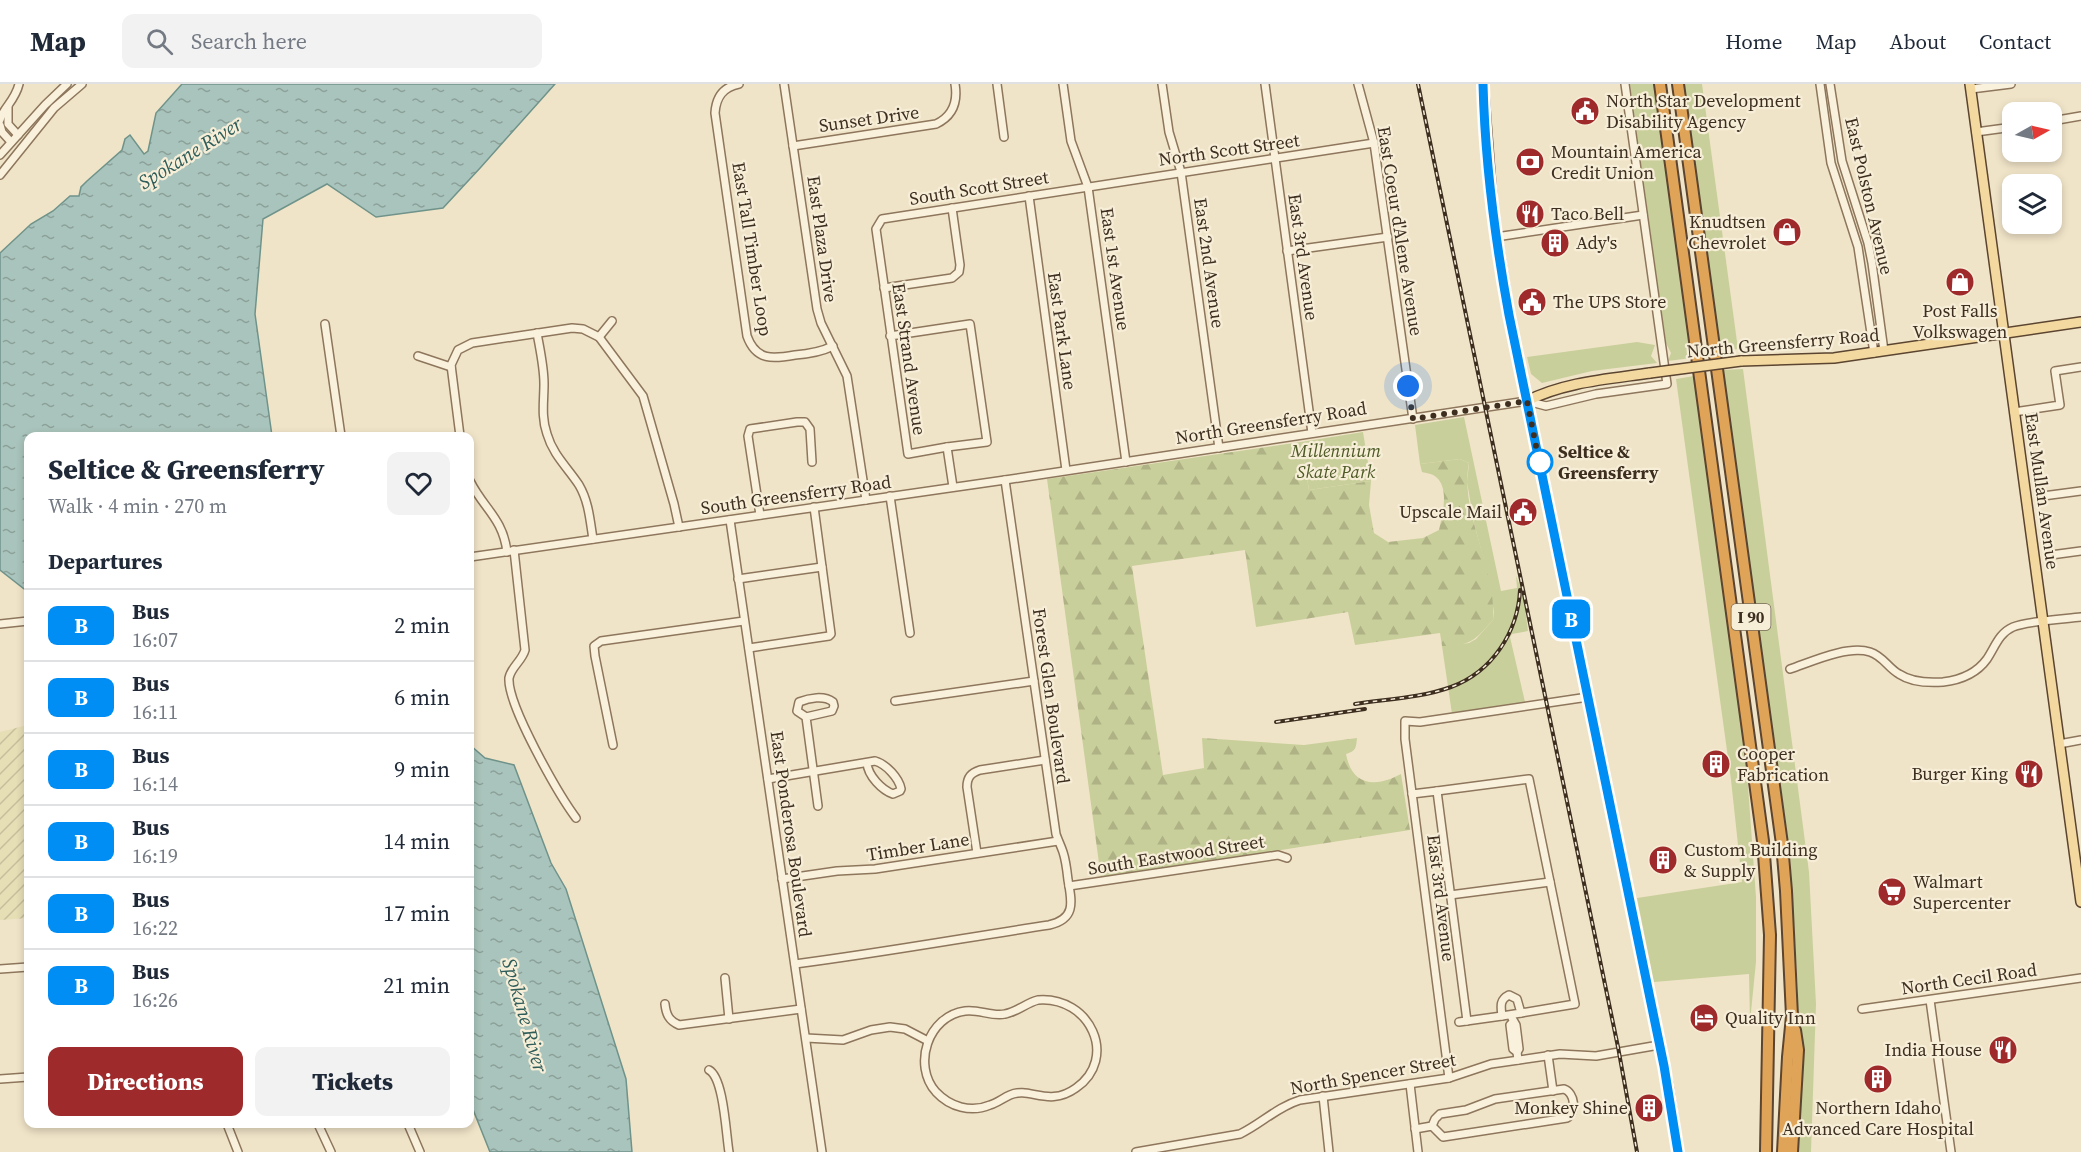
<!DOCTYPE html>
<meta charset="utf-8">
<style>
:root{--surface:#fff;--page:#f2f2f3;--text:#1f2937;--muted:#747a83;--line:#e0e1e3;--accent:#9e2a2b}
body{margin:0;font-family:"Source Serif 4",serif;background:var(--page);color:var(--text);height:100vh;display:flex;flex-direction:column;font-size:22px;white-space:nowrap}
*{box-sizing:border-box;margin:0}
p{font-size:20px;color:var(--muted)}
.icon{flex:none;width:33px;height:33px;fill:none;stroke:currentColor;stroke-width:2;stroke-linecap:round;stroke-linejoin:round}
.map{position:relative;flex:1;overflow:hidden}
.drawer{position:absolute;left:24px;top:348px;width:450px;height:696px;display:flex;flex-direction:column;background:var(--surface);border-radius:12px;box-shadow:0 3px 9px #0003}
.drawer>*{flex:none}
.badge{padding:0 12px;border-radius:9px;font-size:21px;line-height:39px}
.needle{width:39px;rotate:82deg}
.tools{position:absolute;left:2002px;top:18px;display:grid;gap:12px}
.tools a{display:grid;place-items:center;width:60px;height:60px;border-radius:12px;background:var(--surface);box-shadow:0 3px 9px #0003;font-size:30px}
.you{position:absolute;width:30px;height:30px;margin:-15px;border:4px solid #fff;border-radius:50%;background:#1a73e8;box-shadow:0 0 0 9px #1a73e833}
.map>.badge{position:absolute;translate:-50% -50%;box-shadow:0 0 0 3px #fff}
h2{padding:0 24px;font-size:22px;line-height:54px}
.round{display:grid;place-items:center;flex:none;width:63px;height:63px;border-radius:12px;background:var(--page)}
.overview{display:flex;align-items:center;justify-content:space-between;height:102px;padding:0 24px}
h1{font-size:28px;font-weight:800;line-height:45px}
.cta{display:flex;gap:12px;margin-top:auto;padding:12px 24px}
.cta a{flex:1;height:69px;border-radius:12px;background:var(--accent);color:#fff;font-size:24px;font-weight:800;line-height:69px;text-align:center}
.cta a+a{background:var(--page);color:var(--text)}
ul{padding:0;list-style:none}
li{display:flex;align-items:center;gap:18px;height:72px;padding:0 24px;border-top:2px solid var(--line)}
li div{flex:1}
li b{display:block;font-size:22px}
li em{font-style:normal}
li .badge{min-width:66px;font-weight:700;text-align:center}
header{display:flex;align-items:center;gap:36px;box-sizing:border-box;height:84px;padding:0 30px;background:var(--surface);border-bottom:2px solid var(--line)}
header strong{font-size:28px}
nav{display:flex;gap:33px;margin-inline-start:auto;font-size:21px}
.search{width:420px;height:54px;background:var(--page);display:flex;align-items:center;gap:15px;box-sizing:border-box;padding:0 21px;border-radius:12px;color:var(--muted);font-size:22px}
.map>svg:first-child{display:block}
</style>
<header>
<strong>Map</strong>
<div class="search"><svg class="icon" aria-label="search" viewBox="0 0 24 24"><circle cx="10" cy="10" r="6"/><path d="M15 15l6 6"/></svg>Search here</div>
<nav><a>Home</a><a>Map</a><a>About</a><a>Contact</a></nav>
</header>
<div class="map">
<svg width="2081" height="1068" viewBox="0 0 2081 1068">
<defs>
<pattern id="farmland-furrows" width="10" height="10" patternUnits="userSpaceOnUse" patternTransform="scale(1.5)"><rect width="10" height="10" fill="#e6deb5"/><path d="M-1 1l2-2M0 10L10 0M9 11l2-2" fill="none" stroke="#c6bf9b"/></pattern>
<pattern id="forest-firs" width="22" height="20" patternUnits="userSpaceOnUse" patternTransform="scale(1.5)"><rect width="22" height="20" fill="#c9cf9b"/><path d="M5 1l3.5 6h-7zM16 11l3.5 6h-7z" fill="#aeb285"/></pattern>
<pattern id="water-ripples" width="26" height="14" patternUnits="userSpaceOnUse" patternTransform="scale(1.5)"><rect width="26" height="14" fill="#a9c4bc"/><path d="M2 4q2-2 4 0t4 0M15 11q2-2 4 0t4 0" fill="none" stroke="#8ba098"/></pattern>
</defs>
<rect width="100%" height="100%" fill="#f0e4c8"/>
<!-- farmland -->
<polygon fill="url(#farmland-furrows)" points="28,641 28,834 0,836 0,648"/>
<!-- green -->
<g fill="#c9cf9b">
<polygon points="1630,0 1654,0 1691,274 1668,277 1671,269 1666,259"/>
<polygon points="1684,0 1702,0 1738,265 1720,267"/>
<polygon points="1637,258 1655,261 1651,272 1657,279 1592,287 1542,299 1531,290 1527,273"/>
<polygon points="1743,285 1809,788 1816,920 1811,1068 1798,1068 1798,907 1790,770 1723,286"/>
<polygon points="1694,292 1746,674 1756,813 1756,878 1750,938 1749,890 1654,898 1637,814 1742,798 1731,696 1676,295"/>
<polygon points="1464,333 1501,507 1517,504 1516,492 1523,509 1528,547 1512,550 1510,553 1525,618 1452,630 1442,562 1469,559 1476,555 1493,536 1494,528 1487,488 1474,439 1467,398 1469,379 1460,375 1420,380 1415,341"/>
<polygon points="1363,348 1371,397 1309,406 1301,358"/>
</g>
<!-- forest -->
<path fill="url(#forest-firs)" d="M1301,358l8,48 62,-9 -2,24 5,28 14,9 35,-4 16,-8c3,-15 11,-41 -3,-53 -3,-3 -10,-4 -14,-5l-2,-8 40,-5 9,4c-10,49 28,105 24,157 -18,20 -22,26 -51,26l-2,-13 -85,12 -7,-33 -92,15 -11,-77 -113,16 31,209 41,-7 -2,-30 102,7 53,-7c-1,10 -1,13 -11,16 6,32 29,34 55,20l9,56 -309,48 -54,-399z"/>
<!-- water -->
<g fill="url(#water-ripples)" stroke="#6f938a" stroke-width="1.5">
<polygon points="182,0 555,0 481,83 443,124 376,133 327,100 263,135 255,230 272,352 28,352 28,508 0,486 0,169 31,140 53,127 70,112 79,112 81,103 87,97 122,66 125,55 130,51 144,70 148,67 156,29"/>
<polygon points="470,661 485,674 514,681 551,779 566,805 626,995 632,1068 490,1068 470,1018"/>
</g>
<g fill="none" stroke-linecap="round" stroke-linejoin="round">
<!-- minor casing -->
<g stroke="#8d765c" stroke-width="10">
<g id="minor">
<path d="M739,0c-16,3 -23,13 -24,29l32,223c9,25 26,23 48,19 13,-1 26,-3 38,-9"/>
<polyline points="784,0 817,225 821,239 847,292 866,416"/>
<polyline points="997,0 1004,53"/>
<polyline points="1063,0 1071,57 1088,103 1126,378"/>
<polyline points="1162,0 1169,48 1181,88 1219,364"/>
<polyline points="1265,0 1312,349"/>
<polyline points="1358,0 1374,59 1413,335"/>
<polyline points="1820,0 1831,79 1858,163 1874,269"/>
<polyline points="1830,0 1842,77 1868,159 1872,179 1884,267"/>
<polyline points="1971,5 2011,0"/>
<polyline points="8,23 8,40 18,51"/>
<path d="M0,36c3,-12 15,-19 19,-36"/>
<polyline points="2052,37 2081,32"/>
<polyline points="0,41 2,48 11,58"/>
<polyline points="1976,48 2013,43"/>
<path d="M793,62l143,-22c17,-8 22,-22 19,-40"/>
<polyline points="0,71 45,21 67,0"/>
<polyline points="0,91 54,24 82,0"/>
<polyline points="1029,112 1066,386"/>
<polyline points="1496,153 1643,131"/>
<polyline points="1287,167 1388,153"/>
<polyline points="884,204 952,194 959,188 960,181 952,124"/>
<polyline points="325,240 341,352"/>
<path d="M537,249c3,17 7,34 7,51 0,17 -3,33 3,50 6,21 21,34 32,51 10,17 11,36 14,54"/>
<polyline points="890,252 970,240 987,358 947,363 908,370 876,145 882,135 1374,59"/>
<polyline points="599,253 612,237"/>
<polyline points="418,272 451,283"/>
<polyline points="2014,328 2060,321 2055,287 2081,283"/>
<polyline points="460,352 451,281 458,266 472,259 572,244 583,245 599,253 643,312 674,420 679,443"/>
<polyline points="947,363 953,403"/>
<path d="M470,397c13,27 33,37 37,71"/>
<polyline points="890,412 910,549"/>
<polyline points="2043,412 2081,407"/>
<polyline points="760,431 748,352 750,345 797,338 805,338 810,345 812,378"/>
<polyline points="730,436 822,1068"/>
<path d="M514,466l11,100c-3,11 -14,17 -16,28 -2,27 50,117 67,140"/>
<polyline points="2051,471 2081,467"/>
<polyline points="470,473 1005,396 1527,317 1546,322 1596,310 1667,300 1625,0"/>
<polyline points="738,495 822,483"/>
<polyline points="0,540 28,537"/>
<polyline points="749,564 829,552 831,550 814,423"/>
<path d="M1790,585c21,-7 57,-24 80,-17 13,4 18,16 29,22 12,8 30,9 44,8 17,-2 34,-9 44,-23 8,-12 12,-26 26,-32 14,-6 51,-8 68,-10"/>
<polyline points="895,617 1034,597"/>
<path d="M806,633l26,-6 2,-5 -1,-4c-9,-7 -24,-4 -34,0l-2,9 9,6 12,89"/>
<polyline points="2059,660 2081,656"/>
<polyline points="613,661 595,572 594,562 601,557 744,537"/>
<path d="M768,695l107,-18c11,3 24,17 26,28l-1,2 -7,3c-11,-4 -25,-18 -26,-31"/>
<polyline points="1437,707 1529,695 1575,920 1521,929"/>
<polyline points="1412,710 1437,707 1467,937"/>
<path d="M977,769l-10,-66c0,-10 4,-14 13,-17l65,-10"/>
<polyline points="782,795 837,787 875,785 1058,757"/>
<polyline points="1069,802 1278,771 1287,774"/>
<polyline points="1450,811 1550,798"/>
<path d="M795,880c85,-11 169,-26 254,-39 27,-6 23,-23 19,-45 -1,-9 -2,-19 -5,-28 -2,-6 -5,-12 -7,-18l-51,-354"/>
<polyline points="0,885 28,883"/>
<polyline points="725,894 729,935"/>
<path d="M1509,911l8,4 4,14 -19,3c-1,-9 -3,-16 7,-21z"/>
<path d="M1038,916c52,-4 81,58 38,88 -28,20 -46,-2 -66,7 -7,3 -13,8 -20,10 -19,8 -40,2 -54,-13 -24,-27 -8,-76 29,-81 14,-2 27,6 40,3 12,-2 21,-11 33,-14z"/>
<polyline points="1930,916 1951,1068"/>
<path d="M665,920c1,10 4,17 14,21l122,-16"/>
<polyline points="1862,925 2081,894"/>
<polyline points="1512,934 1516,941 1519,965 1517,968"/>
<polyline points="1459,938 1502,932"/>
<polyline points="1513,938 1510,941 1513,965 1517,968 1518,976"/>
<polyline points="806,954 843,956 871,946 890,943 905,945 928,957"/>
<polyline points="1548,971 1553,1007"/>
<path d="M709,986c15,8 17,65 20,82"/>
<polyline points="1449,994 1405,655 1405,637 1420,638 1588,613"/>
<polyline points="0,995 28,993"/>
<polyline points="1410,1000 1418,1068"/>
<polyline points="1323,1012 1329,1068"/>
<polyline points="227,1040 238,1068"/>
<polyline points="318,1040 331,1068"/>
<polyline points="408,1040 420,1068"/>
<path d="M1415,1045l17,-3 11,11 124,-19c10,-6 8,-25 -3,-29l-69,10 -29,11 -26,4 -5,5 -3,7"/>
<path d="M1136,1068l104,-18c21,-10 37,-27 60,-34l149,-22 42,-14 69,-10 36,2 63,-11"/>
</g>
</g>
<!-- major casing -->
<g stroke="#5b4430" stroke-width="12">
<g id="major">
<polyline points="1483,0 1493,130 1509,231 1668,1002 1678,1068"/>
<polyline points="1970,0 2081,818"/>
<polyline points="1741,277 1834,274 2081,238"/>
<path d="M1527,317c37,-19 82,-22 123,-28"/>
</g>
</g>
<!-- highway casing -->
<g stroke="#5b4430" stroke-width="14">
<g id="highway">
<polyline points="1660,0 1763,757 1770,851 1766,1068"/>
<polyline points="1678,0 1782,760 1786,807 1792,932 1788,973 1783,1068"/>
<polyline points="1792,1068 1798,966 1795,946"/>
</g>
</g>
<!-- minor -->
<use href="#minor" stroke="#faf1dc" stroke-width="7"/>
<!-- major -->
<use href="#major" stroke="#f3d9a0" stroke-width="9"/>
<!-- highway -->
<use href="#highway" stroke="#e0a458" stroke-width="10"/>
<!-- rail casing -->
<g stroke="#3d2e20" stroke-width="4">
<g id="rail">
<polyline points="1418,0 1618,963 1637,1068"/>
<path d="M1355,620c31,-5 66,-6 96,-17 41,-15 67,-55 69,-97"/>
<polyline points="1276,638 1365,625"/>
</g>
</g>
<!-- rail -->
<use href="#rail" stroke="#f7eed8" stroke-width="1.5" stroke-dasharray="4.5" stroke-linecap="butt"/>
<!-- major-bridge casing -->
<g stroke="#5b4430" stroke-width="12" stroke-linecap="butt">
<polyline id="major-bridge" points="1650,289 1741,277"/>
</g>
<!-- major-bridge -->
<use href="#major-bridge" stroke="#f3d9a0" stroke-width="9"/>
</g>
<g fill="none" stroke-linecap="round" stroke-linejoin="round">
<!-- line casing -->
<g stroke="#fff" stroke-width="14">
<path id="line" d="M1483,0c2,78 12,155 26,231l155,751 14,86"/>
</g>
<!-- line -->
<use href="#line" stroke="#008ef5" stroke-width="9"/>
<!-- walk -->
<polyline stroke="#3d2e20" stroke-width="6" stroke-dasharray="0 10.8" points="1408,302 1413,335 1527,317 1540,382 1540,378"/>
</g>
<!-- icons -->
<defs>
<g id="civic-disc" transform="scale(1.5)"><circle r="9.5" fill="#9e2a2b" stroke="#f7eed8"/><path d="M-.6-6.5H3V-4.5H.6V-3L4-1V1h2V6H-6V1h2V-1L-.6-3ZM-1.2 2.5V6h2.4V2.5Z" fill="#fff"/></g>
<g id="bank-disc" transform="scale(1.5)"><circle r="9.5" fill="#9e2a2b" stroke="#f7eed8"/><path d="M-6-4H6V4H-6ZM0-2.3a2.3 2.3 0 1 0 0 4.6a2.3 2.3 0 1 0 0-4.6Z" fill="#fff"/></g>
<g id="restaurant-disc" transform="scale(1.5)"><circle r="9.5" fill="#9e2a2b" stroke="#f7eed8"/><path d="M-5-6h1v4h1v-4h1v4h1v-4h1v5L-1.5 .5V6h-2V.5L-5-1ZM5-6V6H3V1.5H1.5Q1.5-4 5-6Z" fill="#fff"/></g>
<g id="shop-disc" transform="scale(1.5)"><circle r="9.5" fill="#9e2a2b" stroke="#f7eed8"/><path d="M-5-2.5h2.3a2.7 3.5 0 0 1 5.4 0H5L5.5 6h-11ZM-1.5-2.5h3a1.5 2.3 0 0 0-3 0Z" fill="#fff"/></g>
<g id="building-disc" transform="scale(1.5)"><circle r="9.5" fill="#9e2a2b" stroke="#f7eed8"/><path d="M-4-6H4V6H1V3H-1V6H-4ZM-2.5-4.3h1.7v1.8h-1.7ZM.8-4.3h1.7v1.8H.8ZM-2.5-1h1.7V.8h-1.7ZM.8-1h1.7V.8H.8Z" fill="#fff"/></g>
<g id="supermarket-disc" transform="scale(1.5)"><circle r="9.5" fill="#9e2a2b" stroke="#f7eed8"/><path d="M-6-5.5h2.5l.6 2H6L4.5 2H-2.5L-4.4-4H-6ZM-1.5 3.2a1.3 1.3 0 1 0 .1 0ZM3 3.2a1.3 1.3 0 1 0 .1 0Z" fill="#fff"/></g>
<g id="hotel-disc" transform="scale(1.5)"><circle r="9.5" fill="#9e2a2b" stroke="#f7eed8"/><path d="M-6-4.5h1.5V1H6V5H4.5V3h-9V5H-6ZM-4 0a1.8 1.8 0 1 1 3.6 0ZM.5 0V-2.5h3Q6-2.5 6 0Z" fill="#fff"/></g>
</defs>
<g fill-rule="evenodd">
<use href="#civic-disc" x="1585" y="27"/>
<use href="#bank-disc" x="1530" y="78"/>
<use href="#restaurant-disc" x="1530" y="130"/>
<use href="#shop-disc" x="1787" y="148"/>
<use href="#building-disc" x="1555" y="159"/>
<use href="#shop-disc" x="1960" y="198"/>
<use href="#civic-disc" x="1532" y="218"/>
<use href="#civic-disc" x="1523" y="428"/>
<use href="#building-disc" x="1716" y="680"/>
<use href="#restaurant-disc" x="2029" y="690"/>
<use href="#building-disc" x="1663" y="776"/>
<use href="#supermarket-disc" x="1892" y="808"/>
<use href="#hotel-disc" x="1704" y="934"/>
<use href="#restaurant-disc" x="2003" y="966"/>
<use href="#building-disc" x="1878" y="995"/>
<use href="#building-disc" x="1649" y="1024"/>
</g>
<!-- markers -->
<circle fill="#fff" stroke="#008ef5" stroke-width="3" cx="1540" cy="378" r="12"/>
<g text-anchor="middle" stroke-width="4.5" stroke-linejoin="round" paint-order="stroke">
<!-- shield labels -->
<rect fill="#f7eed8" stroke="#756857" stroke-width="1.5" x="1731.5" y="520" width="39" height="26" rx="4.5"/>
<g font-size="16" font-weight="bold" fill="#3d2e20">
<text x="1751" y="539">I 90</text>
</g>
<!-- poi labels -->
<g font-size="18" fill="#3d2e20" stroke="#f7eed8" text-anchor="start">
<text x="1606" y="23">North Star Development<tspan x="1606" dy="21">Disability Agency</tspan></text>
<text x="1551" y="74">Mountain America<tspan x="1551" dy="21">Credit Union</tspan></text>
<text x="1551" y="136">Taco Bell</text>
<text x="1766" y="144" text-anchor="end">Knudtsen<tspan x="1766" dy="21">Chevrolet</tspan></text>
<text x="1576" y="165">Ady's</text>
<text x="1553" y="224">The UPS Store</text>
<text x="1960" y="233" text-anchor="middle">Post Falls<tspan x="1960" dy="21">Volkswagen</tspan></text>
<text x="1502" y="434" text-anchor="end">Upscale Mail</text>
<text x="1737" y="676">Cooper<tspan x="1737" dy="21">Fabrication</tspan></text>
<text x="2008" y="696" text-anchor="end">Burger King</text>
<text x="1684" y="772">Custom Building<tspan x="1684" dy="21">&amp; Supply</tspan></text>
<text x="1913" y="804">Walmart<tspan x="1913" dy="21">Supercenter</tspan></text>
<text x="1725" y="940">Quality Inn</text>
<text x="1982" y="972" text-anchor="end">India House</text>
<text x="1628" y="1030" text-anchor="end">Monkey Shine</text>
<text x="1878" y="1030" text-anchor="middle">Northern Idaho<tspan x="1878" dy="21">Advanced Care Hospital</tspan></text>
</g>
<!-- street labels -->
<g font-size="18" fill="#3d2e20" stroke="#f7eed8">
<text transform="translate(869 35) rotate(-8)" y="6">Sunset Drive</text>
<text transform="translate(1229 66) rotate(-8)" y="6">North Scott Street</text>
<text transform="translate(979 104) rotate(-9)" y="6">South Scott Street</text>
<text transform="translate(1869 112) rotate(77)" y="6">East Polston Avenue</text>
<text transform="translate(1400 147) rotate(81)" y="6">East Coeur d'Alene Avenue</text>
<text transform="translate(822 155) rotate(82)" y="6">East Plaza Drive</text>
<text transform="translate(752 165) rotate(81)" y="6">East Tall Timber Loop</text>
<text transform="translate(1303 173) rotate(82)" y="6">East 3rd Avenue</text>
<text transform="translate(1209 179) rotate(82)" y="6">East 2nd Avenue</text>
<text transform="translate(1115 185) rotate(82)" y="6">East 1st Avenue</text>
<text transform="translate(1062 247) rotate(82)" y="6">East Park Lane</text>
<text transform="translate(1783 259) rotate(-5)" y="6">North Greensferry Road</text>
<text transform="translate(909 275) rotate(82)" y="6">East Strand Avenue</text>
<text transform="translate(1271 339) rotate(-9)" y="6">North Greensferry Road</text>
<text transform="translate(2042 407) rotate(82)" y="6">East Mullan Avenue</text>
<text transform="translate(796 411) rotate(-8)" y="6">South Greensferry Road</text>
<text transform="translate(1051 612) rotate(82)" y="6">Forest Glen Boulevard</text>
<text transform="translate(791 750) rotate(82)" y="6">East Ponderosa Boulevard</text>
<text transform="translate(918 763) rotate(-9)" y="6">Timber Lane</text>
<text transform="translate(1176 771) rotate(-9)" y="6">South Eastwood Street</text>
<text transform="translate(1441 814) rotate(83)" y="6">East 3rd Avenue</text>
<text transform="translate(1969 895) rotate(-8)" y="6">North Cecil Road</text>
<text transform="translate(1373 990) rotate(-10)" y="6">North Spencer Street</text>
</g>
<!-- park labels -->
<g font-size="18" font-style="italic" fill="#4d5a26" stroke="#f7eed8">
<text x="1336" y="373">Millennium<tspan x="1336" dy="21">Skate Park</tspan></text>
</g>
<!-- stop labels -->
<g font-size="18" font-weight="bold" fill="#3d2e20" stroke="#f7eed8" text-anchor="start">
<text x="1558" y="374">Seltice &amp;<tspan x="1558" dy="21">Greensferry</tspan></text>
</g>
<!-- water labels -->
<g font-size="20" font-style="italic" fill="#2f5d5a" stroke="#f7eed8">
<text transform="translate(190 69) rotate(-32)" y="7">Spokane River</text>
<text transform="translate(525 931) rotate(74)" y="7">Spokane River</text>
</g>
</g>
</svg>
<div class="tools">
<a><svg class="needle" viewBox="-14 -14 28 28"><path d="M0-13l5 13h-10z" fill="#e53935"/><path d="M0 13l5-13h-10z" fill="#747a83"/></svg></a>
<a><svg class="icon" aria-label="layers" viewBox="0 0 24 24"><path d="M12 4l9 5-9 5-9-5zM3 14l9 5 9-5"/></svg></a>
</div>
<div class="you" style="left:1408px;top:302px"></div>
<b class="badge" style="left:1571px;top:535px;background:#008ef5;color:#fff">B</b>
<section class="drawer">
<div class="overview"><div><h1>Seltice &amp; Greensferry</h1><p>Walk · 4 min · 270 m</p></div><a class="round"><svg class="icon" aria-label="heart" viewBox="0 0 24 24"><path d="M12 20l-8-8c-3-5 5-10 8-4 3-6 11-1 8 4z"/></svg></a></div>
<h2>Departures</h2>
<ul>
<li><span class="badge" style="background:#008ef5;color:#fff">B</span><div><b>Bus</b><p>16:07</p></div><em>2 min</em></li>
<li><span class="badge" style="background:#008ef5;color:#fff">B</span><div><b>Bus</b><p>16:11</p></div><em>6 min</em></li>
<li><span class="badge" style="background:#008ef5;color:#fff">B</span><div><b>Bus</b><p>16:14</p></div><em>9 min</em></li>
<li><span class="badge" style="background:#008ef5;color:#fff">B</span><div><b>Bus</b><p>16:19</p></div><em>14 min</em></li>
<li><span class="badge" style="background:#008ef5;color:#fff">B</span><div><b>Bus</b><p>16:22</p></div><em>17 min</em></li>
<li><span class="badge" style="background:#008ef5;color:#fff">B</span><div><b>Bus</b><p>16:26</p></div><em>21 min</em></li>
</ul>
<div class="cta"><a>Directions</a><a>Tickets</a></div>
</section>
</div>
